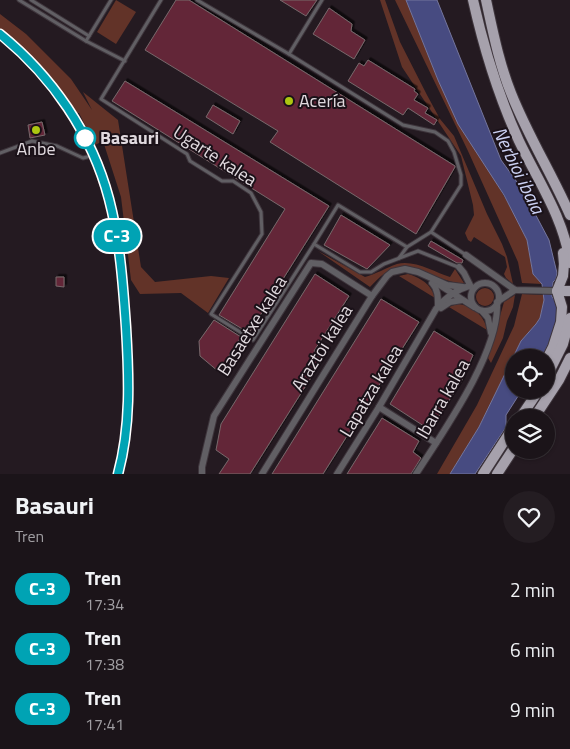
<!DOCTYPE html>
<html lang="es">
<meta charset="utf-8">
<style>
:root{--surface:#1b1419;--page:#241d22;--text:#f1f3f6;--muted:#a09ea2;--line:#393338}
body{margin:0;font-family:"Titillium Web",sans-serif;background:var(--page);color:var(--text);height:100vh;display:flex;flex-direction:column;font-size:19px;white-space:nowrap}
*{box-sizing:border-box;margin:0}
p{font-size:16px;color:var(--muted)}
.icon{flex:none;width:28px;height:28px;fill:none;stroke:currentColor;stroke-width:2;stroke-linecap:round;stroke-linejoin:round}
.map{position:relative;height:474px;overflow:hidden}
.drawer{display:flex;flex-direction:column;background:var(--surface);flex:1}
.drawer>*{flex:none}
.badge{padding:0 10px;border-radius:16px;font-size:18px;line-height:32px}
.fabs{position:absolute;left:505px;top:349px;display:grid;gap:10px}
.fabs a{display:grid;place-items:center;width:50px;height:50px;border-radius:50%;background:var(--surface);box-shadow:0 1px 4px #0004,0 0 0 1px var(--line);font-size:25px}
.map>.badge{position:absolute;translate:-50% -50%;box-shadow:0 0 0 2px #fff}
.round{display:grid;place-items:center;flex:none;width:52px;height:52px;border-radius:26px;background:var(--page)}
.summary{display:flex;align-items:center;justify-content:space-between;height:85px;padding:0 15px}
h1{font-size:24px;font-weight:700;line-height:38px}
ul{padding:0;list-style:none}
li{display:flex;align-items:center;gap:15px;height:60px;padding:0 15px}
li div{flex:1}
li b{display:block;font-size:19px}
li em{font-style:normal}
li .badge{min-width:55px;font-weight:700;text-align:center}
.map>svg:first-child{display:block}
</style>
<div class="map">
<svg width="570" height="474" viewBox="0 0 570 474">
<defs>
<filter id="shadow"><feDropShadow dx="2.5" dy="-2.5" stdDeviation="0" flood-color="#0009"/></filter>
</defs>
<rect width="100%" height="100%" fill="#241a21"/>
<!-- green -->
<g fill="#623328">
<polygon points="116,0 136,12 116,44 97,32"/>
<polygon points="380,0 385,0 400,42 427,95 440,119 454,136 487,214 502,244 507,257 513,284 506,278 504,274 507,267 505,257 474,237 471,242 468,240 465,233 474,215 473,205 461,156 402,67"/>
<polygon points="395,0 406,0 438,80 517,219 527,240 533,274 542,284 522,283 518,262 468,151"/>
<polygon points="0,14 26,34 71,79 92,110 83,92 118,120 141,267 155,282 211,276 229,278 208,313 181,293 140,294 131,280 121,197 103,141 95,145 79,113 74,113 54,83 14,41 0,31"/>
<path d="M318,251l47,26c11,-3 21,-9 32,-13 16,-5 38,8 53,13l5,-8 9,14c-28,1 -52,-29 -79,-10 -6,4 -10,9 -15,14z"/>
<path d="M408,274c13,4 23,10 27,24l-36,-22z"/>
<circle cx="485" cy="297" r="9"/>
<polygon points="522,294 544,295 544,300 540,318 536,324 521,341 479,427 450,474 437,474 477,405 514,326"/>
<polygon points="515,295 513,307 507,321 503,338 491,363 488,358 504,302"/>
<path d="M457,304c15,1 27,11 30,26l-38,-23z"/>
</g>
<!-- water -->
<path fill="#474b81" stroke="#75769d" d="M406,0h31l64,160 21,29 27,51 8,33 -1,6 -3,3 -1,15c15,14 -3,46 -10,60l-28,1v32h8l-16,25v12l-31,47h-25l29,-47 42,-86 15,-17 4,-6 4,-18 -2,-16 -9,-10 -6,-34 -23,-45 -46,-71 -20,-44z"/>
<!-- building -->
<g fill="#642839" stroke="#77686b" filter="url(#shadow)">
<polygon points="176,0 189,0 455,166 455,167 416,234 270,142 278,131 145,50"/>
<polygon points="280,0 317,0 306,16"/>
<polygon points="329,8 352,24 351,31 365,40 354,59 313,34"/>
<polygon points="368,60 415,89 414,91 418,94 414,100 428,108 425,113 437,120 434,125 408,108 403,115 348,81 359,63 364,66"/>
<polygon points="125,81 329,206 249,333 219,315 285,209 112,101"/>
<polygon points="213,105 240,121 233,134 206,117"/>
<polygon points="42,122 45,135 30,138 28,125"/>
<polygon points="341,215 390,245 367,269 324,245"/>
<polygon points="431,241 463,260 462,263 457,263 428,246"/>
<polygon points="315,274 349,296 314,351 324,357 250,474 219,474 229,459 216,450 221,424"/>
<polygon points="56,277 64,277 64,287 56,286"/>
<polygon points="381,299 419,322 323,474 272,474"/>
<polygon points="214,320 241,337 219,372 200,356 199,341"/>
<polygon points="434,331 473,355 461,382 430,430 390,404"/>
<polygon points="382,418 419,441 413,452 421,458 411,474 347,474"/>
</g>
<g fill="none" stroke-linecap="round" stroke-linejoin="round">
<!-- lane casing -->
<g stroke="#3e353c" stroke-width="5">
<g id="lane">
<polyline points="19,0 86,41 111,0"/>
<polyline points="31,0 89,36"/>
<polyline points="161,0 101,99 187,154 190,161 222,181 233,181 251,193 261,212 262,234 211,314 253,340 314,244 360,272 371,272 384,264 418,251 458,267"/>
<polyline points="197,0 289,54 403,125 435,132 448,141 454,152 461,175 461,185 431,232 407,247 399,258"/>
<polyline points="86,41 125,61"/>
<polyline points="289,54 322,0"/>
<polyline points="0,153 32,141 57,146 83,158 87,157"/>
<polyline points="431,232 466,255"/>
<polyline points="314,244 338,205 407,247"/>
</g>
</g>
<!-- street casing -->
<g stroke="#3e353c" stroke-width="8">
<g id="street">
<polyline points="466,255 515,290 557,291"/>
<polyline points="459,267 464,273 471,287"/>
<path d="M432,283c6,6 6,15 6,23"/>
<circle cx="485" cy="297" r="14"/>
<polyline points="438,284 474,307"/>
<polyline points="497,302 515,290"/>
<polyline points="441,308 450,302 462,300"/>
<polyline points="482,311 488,318 491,333"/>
<polyline points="379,407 436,443"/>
<polyline points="202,474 202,467 214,416 311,263 322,264 372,296"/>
<polyline points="262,474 372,296 387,276 392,272 405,269 418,272 447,285 463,287"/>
<path d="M337,474l42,-67 57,-98c9,-11 19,-19 33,-23"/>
<path d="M416,474c27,-42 83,-121 81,-170"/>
</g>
</g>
<!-- primary casing -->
<g stroke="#3e353c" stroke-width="12">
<g id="primary">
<path d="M473,0c11,49 25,95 46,141 19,40 45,77 51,122"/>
<path d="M486,0c7,32 13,63 25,93 17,43 41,81 59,122"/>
<polyline points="557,291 569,291"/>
<polyline points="546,361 553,347 561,322 562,307 557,291 563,276 564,264 563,253"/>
<polyline points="546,378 563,344 570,318"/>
<polyline points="520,418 539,390"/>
<polyline points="534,418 559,380 570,358"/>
<polyline points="483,474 514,426"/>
<polyline points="497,474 514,448"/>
</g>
</g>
<!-- lane -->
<use href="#lane" stroke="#615f64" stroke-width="3"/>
<!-- street -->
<use href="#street" stroke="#615f64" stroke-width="6"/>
<!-- primary -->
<use href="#primary" stroke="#a6a1ac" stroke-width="10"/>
<!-- rail -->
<path stroke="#9a9298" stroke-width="2" stroke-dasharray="9 9" stroke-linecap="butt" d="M0,34c98,79 118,174 126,293 3,50 5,99 -8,147"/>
</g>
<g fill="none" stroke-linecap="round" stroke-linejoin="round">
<!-- line casing -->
<g stroke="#fff" stroke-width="11">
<path id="line" d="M0,34c52,42 92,100 109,165 11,42 14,85 17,128 3,50 5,99 -8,147"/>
</g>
<!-- line -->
<use href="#line" stroke="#00a3b4" stroke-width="8"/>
</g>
<!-- markers -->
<g fill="#acc611" stroke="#1a1118" stroke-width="2">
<circle cx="289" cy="101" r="5"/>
<circle cx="36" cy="130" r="5"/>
</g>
<circle fill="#fff" stroke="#00a3b4" stroke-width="2.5" cx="85" cy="138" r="10"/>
<g text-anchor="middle" stroke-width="4" stroke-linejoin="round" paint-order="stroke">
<!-- poi labels -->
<g font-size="18" fill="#e1dadf" stroke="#1a1118" text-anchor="start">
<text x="299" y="107">Acería</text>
<text x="36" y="155" text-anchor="middle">Anbe</text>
</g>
<!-- stop labels -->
<g font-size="18" font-weight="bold" fill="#e1dadf" stroke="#1a1118" text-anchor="start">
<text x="100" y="144">Basauri</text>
</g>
<!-- street labels -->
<g font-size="18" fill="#e1dadf" stroke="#1a1118">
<text transform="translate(215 156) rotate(33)" y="6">Ugarte kalea</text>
<text transform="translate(252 326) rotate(-58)" y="6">Basaetxe kalea</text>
<text transform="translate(322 348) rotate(-58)" y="6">Araztoi kalea</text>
<text transform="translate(371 391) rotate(-59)" y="6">Lapatza kalea</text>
<text transform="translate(443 399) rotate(-60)" y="6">Ibarra kalea</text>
</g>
<!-- water labels -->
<g font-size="19" font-style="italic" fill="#cbd0f2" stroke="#1a1118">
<text transform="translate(519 170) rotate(64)" y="7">Nerbioi ibaia</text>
</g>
</g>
</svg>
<div class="fabs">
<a><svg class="icon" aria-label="locate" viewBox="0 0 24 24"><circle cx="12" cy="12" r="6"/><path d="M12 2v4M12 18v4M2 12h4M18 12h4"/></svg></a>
<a><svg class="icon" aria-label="layers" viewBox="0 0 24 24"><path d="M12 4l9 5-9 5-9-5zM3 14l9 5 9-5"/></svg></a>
</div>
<b class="badge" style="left:117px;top:236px;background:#00a3b4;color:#fff">C-3</b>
</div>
<section class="drawer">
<div class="summary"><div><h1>Basauri</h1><p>Tren</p></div><a class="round"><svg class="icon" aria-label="heart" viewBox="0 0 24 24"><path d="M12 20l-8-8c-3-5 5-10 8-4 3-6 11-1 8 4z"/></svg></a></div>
<ul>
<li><span class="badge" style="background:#00a3b4;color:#fff">C-3</span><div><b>Tren</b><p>17:34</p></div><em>2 min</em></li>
<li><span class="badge" style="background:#00a3b4;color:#fff">C-3</span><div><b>Tren</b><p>17:38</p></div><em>6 min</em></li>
<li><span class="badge" style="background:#00a3b4;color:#fff">C-3</span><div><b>Tren</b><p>17:41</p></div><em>9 min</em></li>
</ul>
</section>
